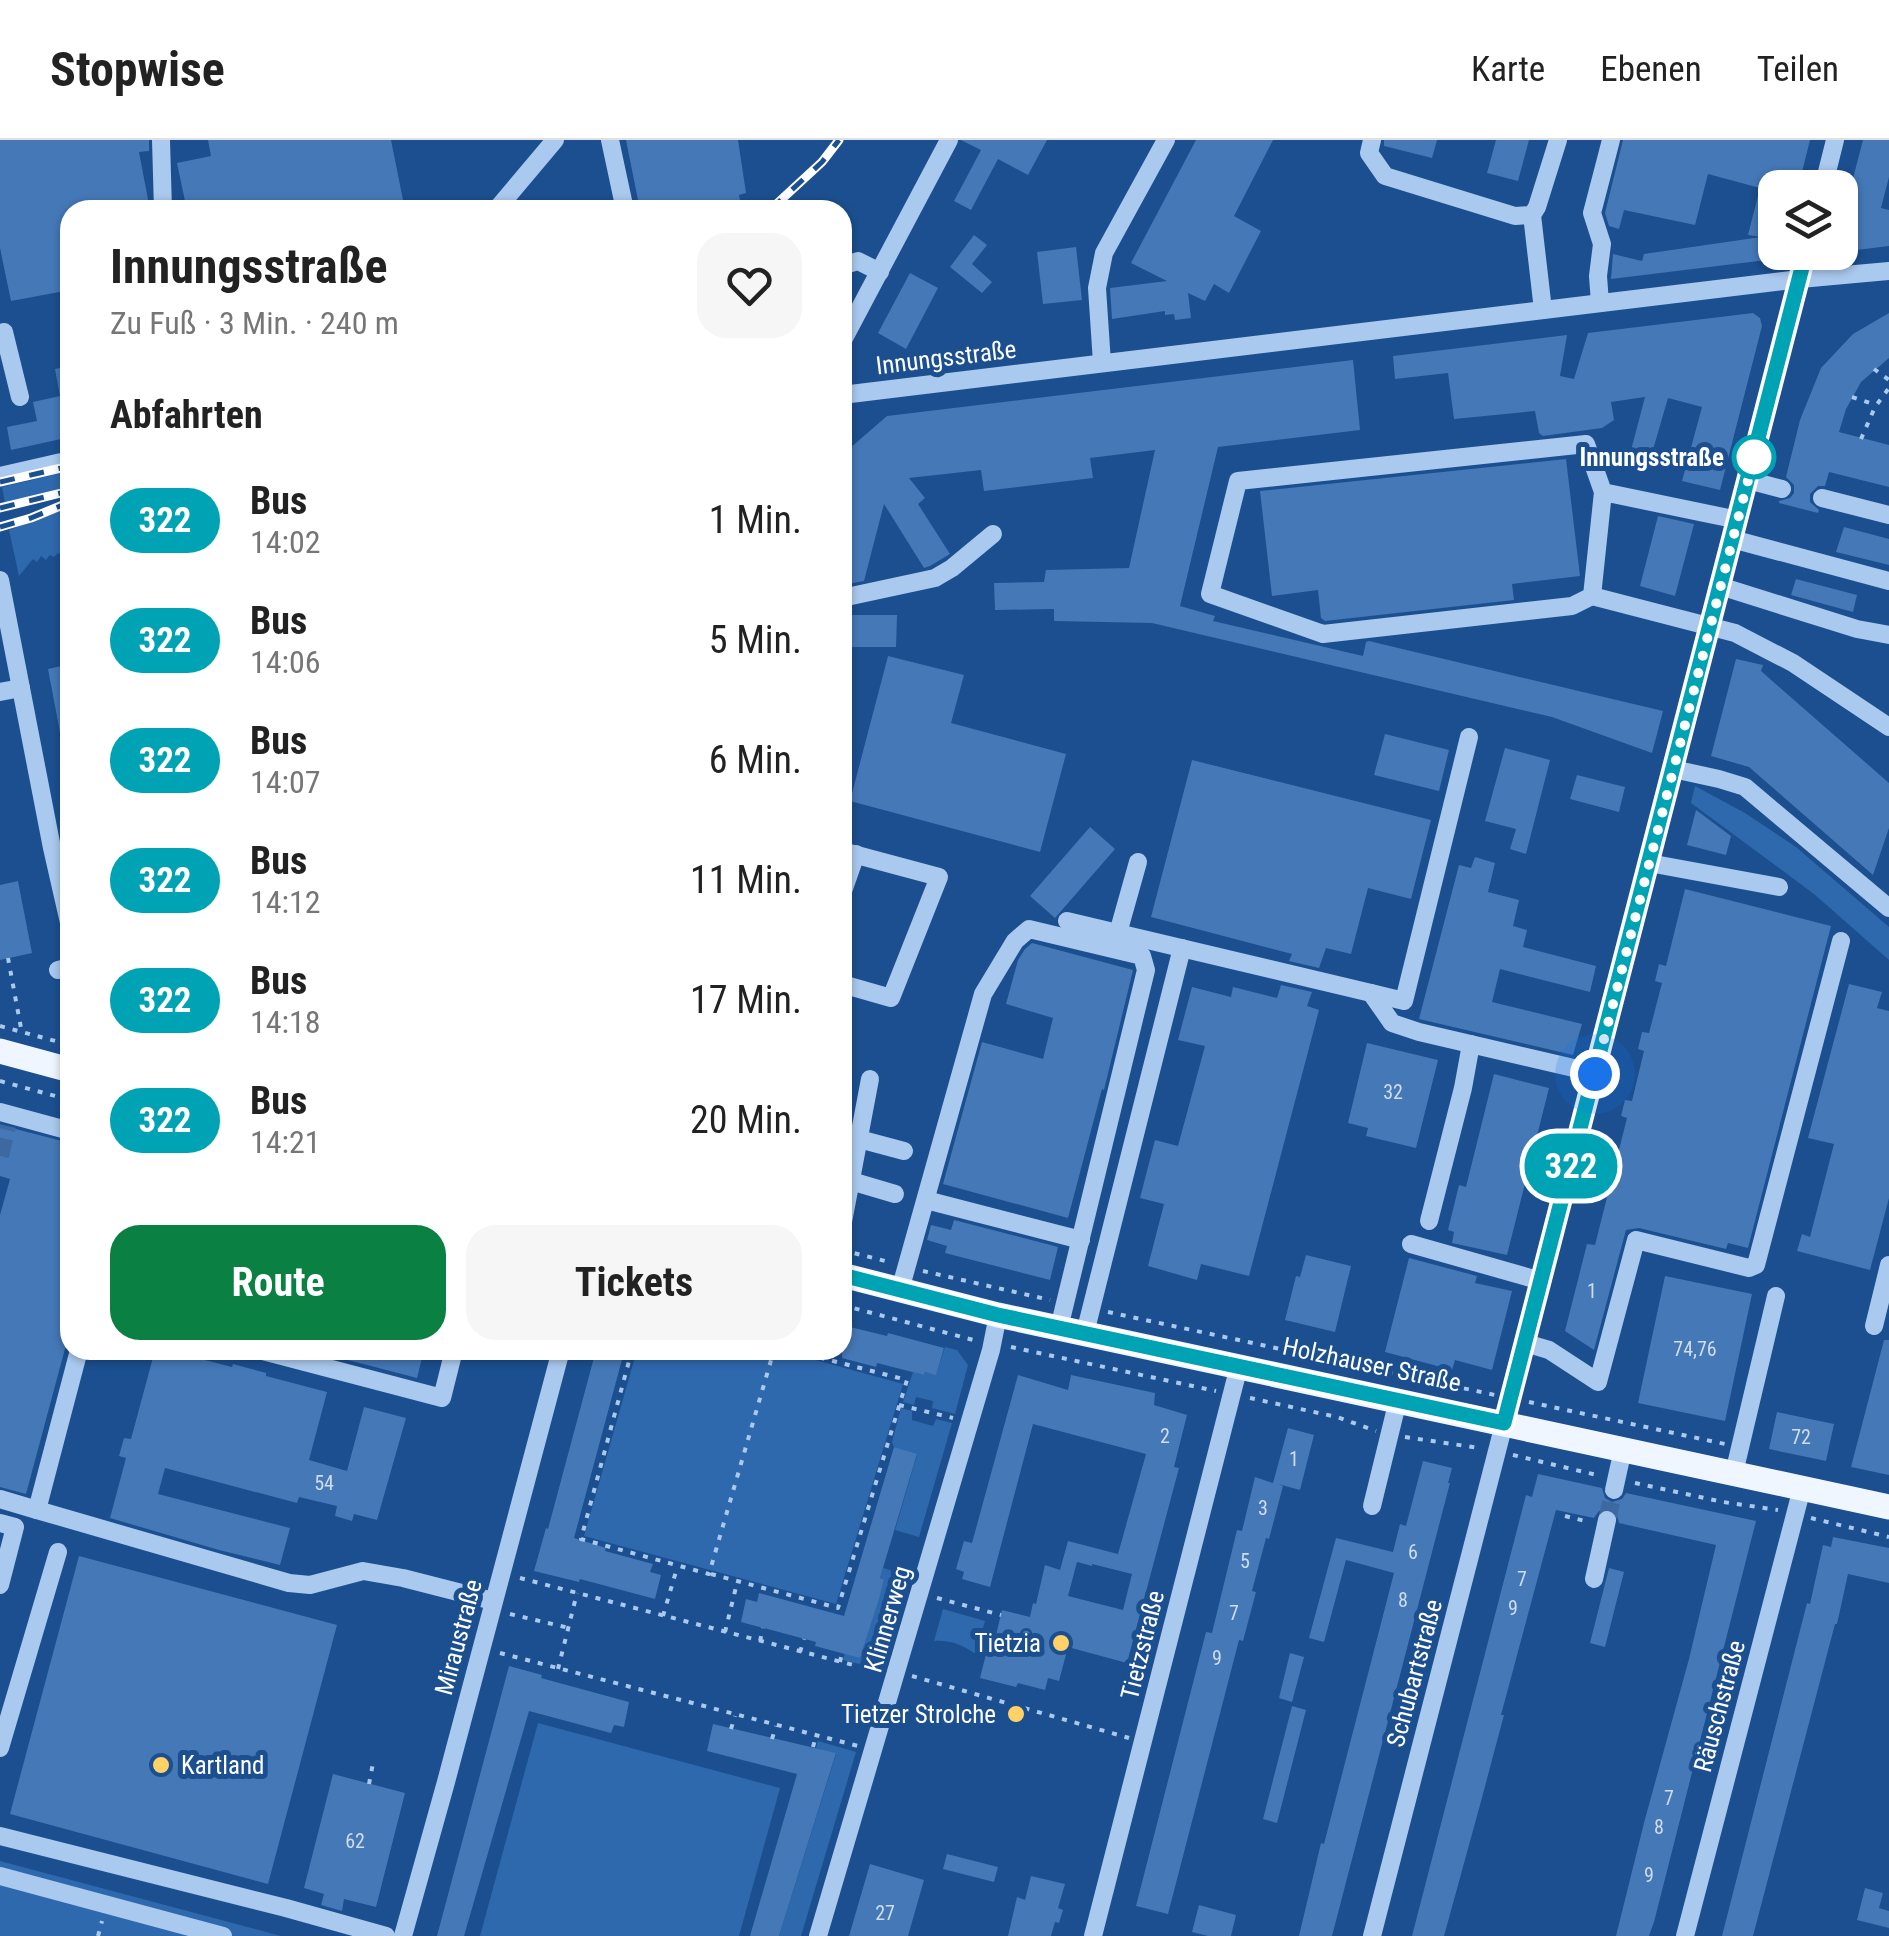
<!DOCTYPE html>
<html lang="de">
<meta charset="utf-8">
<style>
:root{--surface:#fff;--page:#f6f6f6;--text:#222;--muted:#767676;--line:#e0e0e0;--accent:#0b8043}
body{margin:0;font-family:"Roboto Condensed",sans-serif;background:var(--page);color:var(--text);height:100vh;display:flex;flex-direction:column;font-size:38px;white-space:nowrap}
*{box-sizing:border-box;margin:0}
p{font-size:32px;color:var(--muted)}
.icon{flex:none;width:55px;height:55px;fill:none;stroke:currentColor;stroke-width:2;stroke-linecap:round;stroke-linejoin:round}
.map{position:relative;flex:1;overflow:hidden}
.side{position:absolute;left:60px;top:60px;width:792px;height:1160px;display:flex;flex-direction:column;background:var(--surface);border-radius:30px;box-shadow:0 2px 8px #0004}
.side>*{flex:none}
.badge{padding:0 20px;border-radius:32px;font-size:35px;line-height:65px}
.tools{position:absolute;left:1758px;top:30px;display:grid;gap:20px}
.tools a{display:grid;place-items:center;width:100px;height:100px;border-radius:20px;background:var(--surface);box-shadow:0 2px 8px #0004;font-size:50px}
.you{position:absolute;width:50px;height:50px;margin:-25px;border:8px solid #fff;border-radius:50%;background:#1a73e8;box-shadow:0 0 0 15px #1a73e833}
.map>.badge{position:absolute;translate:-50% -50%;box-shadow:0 0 0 5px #fff}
h2{padding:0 50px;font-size:38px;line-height:90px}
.round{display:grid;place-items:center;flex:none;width:105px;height:105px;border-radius:30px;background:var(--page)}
.head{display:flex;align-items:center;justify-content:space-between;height:170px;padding:0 50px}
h1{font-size:48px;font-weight:700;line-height:75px}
.primary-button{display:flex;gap:20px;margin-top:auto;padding:20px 50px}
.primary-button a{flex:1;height:115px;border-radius:30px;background:var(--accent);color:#fff;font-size:40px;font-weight:700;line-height:115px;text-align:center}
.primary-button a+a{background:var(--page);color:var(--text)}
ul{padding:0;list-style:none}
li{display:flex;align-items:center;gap:30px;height:120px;padding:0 50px}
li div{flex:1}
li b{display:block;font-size:38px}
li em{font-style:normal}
li .badge{min-width:110px;font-weight:700;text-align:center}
header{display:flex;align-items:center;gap:60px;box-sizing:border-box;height:140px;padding:0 50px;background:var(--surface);border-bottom:2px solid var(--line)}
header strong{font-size:48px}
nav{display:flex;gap:55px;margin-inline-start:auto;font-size:35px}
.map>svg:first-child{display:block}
</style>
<header>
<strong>Stopwise</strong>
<nav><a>Karte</a><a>Ebenen</a><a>Teilen</a></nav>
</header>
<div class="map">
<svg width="1889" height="1796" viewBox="0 0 1889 1796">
<rect width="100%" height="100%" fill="#1b4f8f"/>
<!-- green -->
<g fill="#2e69ad">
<polygon points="70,331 70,346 5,363 2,347"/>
<polygon points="70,367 70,413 67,412 63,417 58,413 54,417 50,415 46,420 41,416 37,422 33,419 19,436 9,390"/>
<polygon points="1695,646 1745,673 1796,707 1889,787 1889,820 1814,754 1691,663"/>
<polygon points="945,1207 957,1210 968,1225 955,1274 932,1268 933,1261 916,1257 914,1265 903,1262 913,1232 924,1235 925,1232 936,1234"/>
<polygon points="637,1210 779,1210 903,1244 836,1464 584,1396"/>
<polygon points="901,1268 912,1271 912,1280 933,1286 936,1279 952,1283 919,1397 895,1390 917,1315 894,1307 892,1302"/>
<polygon points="883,1428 907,1435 880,1529 843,1520 845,1513 860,1518 884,1441 880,1438"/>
<path d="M943,1469l42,12 -9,33c-15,-9 -24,-14 -42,-13z"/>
<polygon points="538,1583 780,1648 739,1796 480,1796"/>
<polygon points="818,1601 856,1612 801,1796 779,1796 836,1614 816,1608"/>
<polygon points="0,1721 281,1796 0,1796"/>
</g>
<!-- building -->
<g fill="#4478b7" fill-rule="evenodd">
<polygon points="0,0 149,0 149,11 139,12 150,70 70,70 70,150 11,161 0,108"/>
<polygon points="208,0 391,0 405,70 217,70 215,60 186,66 177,23 211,16"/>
<polygon points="626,0 738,0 746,53 739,55 741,66 735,70 640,70"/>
<polygon points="961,0 1047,0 1028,35 998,19 971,70 954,61 981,10"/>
<polygon points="1196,0 1273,0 1234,76 1261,91 1229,153 1214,144 1205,161 1188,153 1191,178 1175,180 1174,174 1165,175 1165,171 1112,179 1110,148 1167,141 1131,123"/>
<polygon points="1384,0 1437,0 1432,18 1384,6"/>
<polygon points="1496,0 1529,0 1518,41 1487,33"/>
<polygon points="1623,0 1810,0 1798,48 1775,48 1775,119 1611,139 1613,114 1642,121 1644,114 1761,97 1748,95 1760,48 1708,34 1695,85 1624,70 1619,89 1609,86 1605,73"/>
<polygon points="1863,0 1889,0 1889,37 1881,68 1889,70 1889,106 1840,112 1840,88"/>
<polygon points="974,95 987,105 972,124 992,142 982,153 950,127"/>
<polygon points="1076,107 1082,160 1043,164 1037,112"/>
<polygon points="910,133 938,148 906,209 878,193"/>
<polygon points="1753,173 1760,178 1762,186 1720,350 1682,341 1702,267 1668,258 1650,320 1630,314 1645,257 1611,262 1614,280 1602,288 1543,296 1539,293 1535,271 1454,279 1448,233 1395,239 1393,216 1567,195 1560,236 1574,239 1588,193"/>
<polygon points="1889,173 1889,218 1861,242 1846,269 1839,292 1889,305 1889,347 1829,332 1825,346 1818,346 1810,354 1810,362 1819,370 1818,373 1779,363 1779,361 1790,358 1794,353 1794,345 1786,337 1800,280 1821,228 1853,194"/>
<polygon points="1353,220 1360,290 1218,307 1180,466 1215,476 1213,481 1363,516 1366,502 1369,501 1663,571 1652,613 1552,577 1152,483 1054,481 1054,469 995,470 994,443 1044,442 1046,430 1129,428 1155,310 1090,318 1093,338 984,351 981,330 909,338 925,358 918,364 950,414 930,426 924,428 884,364 864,441 842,445 842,315 887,276"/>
<polygon points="70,226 70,297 11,310 7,287 37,281 33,262 60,256 55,229"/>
<polygon points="1566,319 1580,436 1512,444 1514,460 1325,481 1321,478 1318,450 1272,456 1260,351"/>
<polygon points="1658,376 1694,384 1675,456 1640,446"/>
<polygon points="1844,387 1889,399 1889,425 1836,412"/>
<polygon points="1796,439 1857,455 1853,472 1791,455"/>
<polygon points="842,475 897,475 896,507 842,507"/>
<polygon points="888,516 964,535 951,583 1066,614 1040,712 850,661"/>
<polygon points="1736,519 1763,525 1761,531 1889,643 1889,688 1873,735 1749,627 1711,616"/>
<polygon points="70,524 70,607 63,608 48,529"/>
<polygon points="1385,594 1449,610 1439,651 1374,635"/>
<polygon points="1505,608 1550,620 1526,714 1510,709 1516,689 1485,681"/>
<polygon points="1192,620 1431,680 1411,759 1368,748 1351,814 1326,808 1319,828 1289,821 1292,814 1151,777"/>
<polygon points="1577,635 1625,647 1619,672 1570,659"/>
<polygon points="1696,670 1731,696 1726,715 1687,705"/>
<polygon points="1090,687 1115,709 1055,778 1030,756"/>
<polygon points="1475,717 1495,723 1488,752 1519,760 1513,786 1527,790 1523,807 1596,826 1590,852 1500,829 1492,862 1582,884 1573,915 1419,879 1459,725 1471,728"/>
<polygon points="18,741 32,813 0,820 0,745"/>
<polygon points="1685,749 1831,786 1748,1108 1728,1103 1726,1109 1639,1088 1626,1090 1594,1210 1565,1191 1587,1104 1595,1105 1627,978 1621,976 1625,960 1632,961 1644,911 1638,909 1642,892 1649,893 1662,843 1655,841 1659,824 1666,826"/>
<polygon points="1032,803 1133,830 1104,950 1102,949 1068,1078 943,1044 982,902 1043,919 1053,878 1006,864 1018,820 1025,809"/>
<polygon points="1849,844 1882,852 1877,868 1889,871 1889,1058 1870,1130 1797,1111 1802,1094 1810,1097 1834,1004 1808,998"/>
<polygon points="1281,845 1312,852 1307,866 1319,870 1249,1136 1201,1124 1197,1140 1148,1126 1164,1064 1140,1058 1155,1000 1178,1006 1205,906 1178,900 1192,847 1231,857 1233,847 1277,858"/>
<polygon points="1367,903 1438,920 1416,1008 1366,996 1368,988 1348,983"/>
<polygon points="1494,934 1549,948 1507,1115 1452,1103 1454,1092 1448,1090 1459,1045 1466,1047"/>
<polygon points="0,985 70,1003 70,1190 26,1354 0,1347 0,1075 10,1039 0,1036"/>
<polygon points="954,1080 1058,1107 1050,1140 945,1113 947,1106 927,1100 931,1085 951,1090"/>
<polygon points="1306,1115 1351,1126 1335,1192 1285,1180 1296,1136 1300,1137"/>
<polygon points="1409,1118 1477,1136 1475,1143 1512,1151 1492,1230 1455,1220 1452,1230 1385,1212"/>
<polygon points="1665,1136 1752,1154 1725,1281 1638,1263"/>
<polygon points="842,1185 887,1196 888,1193 944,1208 936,1235 925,1232 924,1235 877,1223 876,1227 842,1218"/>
<polygon points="1884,1200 1889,1200 1889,1335 1851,1327"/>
<polygon points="155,1210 166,1210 232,1227 233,1224 266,1233 266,1236 327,1252 309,1320 347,1331 364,1267 406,1278 377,1380 354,1374 352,1381 335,1376 337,1366 299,1357 297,1363 165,1328 158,1354 290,1388 280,1425 219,1410 110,1378 126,1318 119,1316 124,1298 131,1299"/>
<polygon points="325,1210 424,1210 417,1238 325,1214"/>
<polygon points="596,1210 615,1210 624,1212 574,1398 606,1408 605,1411 653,1424 650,1432 661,1435 655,1459 580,1439 579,1442 534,1431 546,1388 548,1389"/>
<path d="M1018,1235l50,15 3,-15 84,18 -1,12 33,10 -13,52 5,1 -52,195 -59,-16 -9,34 -11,-3 -3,12 -27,-7 -2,4 -36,-9 10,-40 5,1 7,-29 28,7 3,-14 3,1 9,-39 15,5 8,-29 50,13 28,-100 -113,-30 -43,163 -28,-8 2,-7 -8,-3 8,-28 8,2zM1077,1422l15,4v-2l40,10 -9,36 -55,-14z"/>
<polygon points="1777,1272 1834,1284 1826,1321 1769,1309"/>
<polygon points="1288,1288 1314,1295 1300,1350 1278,1344 1283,1346 1269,1399 1266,1398 1252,1451 1256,1452 1243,1501 1239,1500 1168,1774 1136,1766 1206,1492 1212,1493 1237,1390 1242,1391 1255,1337 1273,1343"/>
<polygon points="894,1307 917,1314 880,1438 884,1440 879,1459 860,1518 815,1506 816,1502 741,1482 746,1459 757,1462 759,1453 844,1476"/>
<polygon points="1423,1321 1452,1328 1448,1343 1450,1343 1332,1796 1299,1796 1321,1703 1324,1704 1394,1433 1346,1420 1324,1502 1309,1498 1336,1398 1393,1412 1400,1384 1406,1386"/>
<polygon points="1538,1334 1602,1348 1605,1358 1612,1362 1622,1359 1626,1353 1756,1381 1654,1782 1649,1796 1616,1796 1645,1679 1689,1519 1716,1405 1619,1383 1616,1372 1609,1368 1599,1371 1594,1378 1556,1370 1501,1575 1504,1575 1480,1665 1444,1796 1412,1796 1526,1355 1532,1357"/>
<polygon points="1833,1397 1889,1408 1889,1443 1848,1434 1837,1484 1835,1484 1753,1796 1722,1796 1807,1463 1810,1464 1823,1405 1831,1407"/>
<polygon points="79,1416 337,1485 268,1744 10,1674"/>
<polygon points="1609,1428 1624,1432 1605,1507 1590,1503"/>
<polygon points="1290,1513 1304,1517 1292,1562 1279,1558"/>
<polygon points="509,1526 542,1535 541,1538 629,1562 624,1587 614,1585 611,1593 529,1571 464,1796 437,1796"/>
<polygon points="1292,1566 1306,1570 1277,1683 1263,1679"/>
<polygon points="713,1584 836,1613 779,1796 750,1796 797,1634 707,1611"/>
<polygon points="333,1634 405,1653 376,1767 344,1759 342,1771 321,1765 324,1754 304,1748"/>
<polygon points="947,1714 998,1727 994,1742 943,1729"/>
<polygon points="870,1724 924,1740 908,1796 849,1796"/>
<polygon points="1031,1736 1065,1744 1058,1768 1063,1770 1059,1783 1055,1782 1051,1796 1008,1796 1017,1757 1025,1760"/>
<polygon points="1865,1748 1883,1753 1879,1768 1889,1771 1889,1788 1857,1780"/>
<polygon points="1199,1765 1236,1775 1231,1796 1208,1796 1192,1792"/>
</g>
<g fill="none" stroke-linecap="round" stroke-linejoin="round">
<!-- minor-tunnel -->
<g stroke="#3d69a0" stroke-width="18" stroke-dasharray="18 9" stroke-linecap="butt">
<polyline points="0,1016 7,986"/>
<polyline points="1607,1380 1614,1350"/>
</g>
<!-- path -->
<g stroke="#a9c9ee" stroke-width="4" stroke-dasharray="5 8" stroke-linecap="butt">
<polyline points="1874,229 1889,240"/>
<polyline points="1852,257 1876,265"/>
<polyline points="1861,299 1875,267 1889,248"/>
<polyline points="8,818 21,888"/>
<polyline points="0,886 70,905"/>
<polyline points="0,941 70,960"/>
<polyline points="842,1110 889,1122"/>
<polyline points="923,1131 1050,1160"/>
<polyline points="842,1165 977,1201"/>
<polyline points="1108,1172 1495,1255"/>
<polyline points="1011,1207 1216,1251"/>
<polyline points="632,1210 581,1399 709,1434 774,1210"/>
<polyline points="1250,1258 1337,1277 1376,1291"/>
<polyline points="1529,1262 1725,1304"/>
<polyline points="899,1265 953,1278"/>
<polyline points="1405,1297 1479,1308"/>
<polyline points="1513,1315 1601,1336"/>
<polyline points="1635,1343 1723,1362 1778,1370"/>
<polyline points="1565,1376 1589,1382"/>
<polyline points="1811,1378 1889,1397"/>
<polyline points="711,1434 838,1468 907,1240 790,1210"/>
<polyline points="520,1438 880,1532"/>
<polyline points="937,1458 1001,1475"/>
<polyline points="510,1474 569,1488"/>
<polyline points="663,1476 677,1428"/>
<polyline points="725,1492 737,1443"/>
<polyline points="760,1501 763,1488"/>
<polyline points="800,1512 804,1499"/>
<polyline points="500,1513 858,1606"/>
<polyline points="840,1522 842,1512"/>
<polyline points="558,1529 577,1453"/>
<polyline points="912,1536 1129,1598"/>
<polyline points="731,1589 735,1576"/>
<polyline points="772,1599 776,1586"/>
<polyline points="813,1607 816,1596"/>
<polyline points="369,1644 373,1623"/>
<polyline points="98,1796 102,1781"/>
</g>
<!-- minor -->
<g stroke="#a9c9ee" stroke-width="18">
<polyline points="161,0 163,70"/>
<polyline points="610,0 625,70"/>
<polyline points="1372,0 1369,13 1385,36 1515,76 1532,75"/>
<polyline points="1823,48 1835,0"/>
<polyline points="496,70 555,0"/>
<polyline points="842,126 858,121 880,132"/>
<polyline points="1600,163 1598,136 1602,104 1592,73 1611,0"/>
<polyline points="1543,170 1532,75 1537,67 1558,0"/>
<polyline points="4,192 20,257"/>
<polyline points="842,202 949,0"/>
<polyline points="1102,223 1097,148 1104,113 1166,0"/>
<polyline points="842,255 1800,139 1889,131"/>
<polyline points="0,336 70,320"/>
<polyline points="1748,340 1782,349"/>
<polyline points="1603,352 1592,456 1572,466 1323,494 1210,454 1238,341 1586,304 1603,352 1738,380"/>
<polyline points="1822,358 1889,375"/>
<polyline points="1732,399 1889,441"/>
<polyline points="0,440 52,708 70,787"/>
<polyline points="1720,446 1857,489 1889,495"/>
<polyline points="1592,456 1735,493 1793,523 1889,587"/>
<polyline points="842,458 935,438 952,428 993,394"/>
<polyline points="0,552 21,548"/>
<polyline points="1673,629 1719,639 1745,647 1889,768"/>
<polyline points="842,711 939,737 891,858 842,844"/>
<polyline points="1649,723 1779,747"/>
<polyline points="842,754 856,714"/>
<polyline points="1067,781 1371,853 1392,883 1419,892 1595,933"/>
<polyline points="1118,793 1138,722"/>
<polyline points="58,830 70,827"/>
<polyline points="1371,853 1404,861 1469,597"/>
<polyline points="0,972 70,991"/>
<polyline points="859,999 904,1011"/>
<polyline points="851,1041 895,1054"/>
<polyline points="926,1060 1081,1100"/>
<polyline points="1429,1081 1463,948 1471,904"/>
<polyline points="842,1087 870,939"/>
<polyline points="1411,1104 1541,1141"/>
<polyline points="900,1150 983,854 1015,801 1029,789 1142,816 1146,830 1059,1188"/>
<polyline points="1874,1186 1889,1125"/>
<polyline points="1085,1193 1182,808"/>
<polyline points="1525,1203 1549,1210 1598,1242 1636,1100 1749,1128 1756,1125 1841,801"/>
<polyline points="79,1210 37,1370 289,1443 310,1445 363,1431 403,1438 493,1461"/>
<polyline points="259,1210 442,1258 454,1210"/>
<polyline points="1734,1333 1776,1156"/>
<polyline points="1614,1350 1623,1309"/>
<polyline points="0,1359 37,1370"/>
<polyline points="1372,1366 1398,1260"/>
<polyline points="0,1383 15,1387 0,1445"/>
<polyline points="1594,1439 1607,1380"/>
<polyline points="0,1608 58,1412"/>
<polyline points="0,1696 286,1768 386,1796"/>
<polyline points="0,1736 223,1796"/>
<polyline points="403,1796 446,1642 561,1210"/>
<polyline points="818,1796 991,1210 998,1175"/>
<polyline points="1093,1796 1239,1226"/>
<polyline points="1372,1796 1806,112"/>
<polyline points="1685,1796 1802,1348"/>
</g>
<!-- major -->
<g stroke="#f0f6ff" stroke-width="25">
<polyline points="0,911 70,930"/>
<polyline points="842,1135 998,1175 1889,1367"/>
</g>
<!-- rail casing -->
<g stroke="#fff" stroke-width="9">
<g id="rail">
<polyline points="770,70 822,22 839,0"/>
<polyline points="0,342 70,326"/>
<polyline points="0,368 61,353"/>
<polyline points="0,387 31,378 70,362"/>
</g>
</g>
<!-- rail -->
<use href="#rail" stroke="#1b4f8f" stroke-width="5" stroke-dasharray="15" stroke-linecap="butt"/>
</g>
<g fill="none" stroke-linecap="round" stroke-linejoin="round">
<!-- line casing -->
<g stroke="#fff" stroke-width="22">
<polyline id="line" points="842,1135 998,1175 1504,1283 1806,112"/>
</g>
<!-- line -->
<use href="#line" stroke="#00a3b4" stroke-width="15"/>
<!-- walk -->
<polyline stroke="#fff" stroke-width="10" stroke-dasharray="0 18" points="1595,934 1754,317"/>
</g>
<!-- markers -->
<circle fill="#fff" stroke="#00a3b4" stroke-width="5" cx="1754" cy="317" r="20"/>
<g fill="#ffd166" stroke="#1b4f8f" stroke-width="4">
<circle cx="1061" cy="1503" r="10"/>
<circle cx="1016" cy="1574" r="10"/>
<circle cx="161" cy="1625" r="10"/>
</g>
<g text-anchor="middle" stroke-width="10" stroke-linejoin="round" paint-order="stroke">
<!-- number labels -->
<g font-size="20" fill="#d0dded">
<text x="1393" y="959">32</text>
<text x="1592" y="1158">1</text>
<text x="1695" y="1216">74,76</text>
<text x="1165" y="1303">2</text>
<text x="1801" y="1304">72</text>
<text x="1294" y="1326">1</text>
<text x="324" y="1350">54</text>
<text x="1263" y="1375">3</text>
<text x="1413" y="1419">6</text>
<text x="1245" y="1428">5</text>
<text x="1522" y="1446">7</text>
<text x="1403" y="1467">8</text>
<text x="1513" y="1475">9</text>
<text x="1234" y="1480">7</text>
<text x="1217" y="1525">9</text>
<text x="1669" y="1665">7</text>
<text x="1659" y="1694">8</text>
<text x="355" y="1708">62</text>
<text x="1649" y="1742">9</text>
<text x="885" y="1780">27</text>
</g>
<!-- street labels -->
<g font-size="25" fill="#fff" stroke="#1b4f8f">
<text transform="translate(946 217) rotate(-7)" y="9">Innungsstraße</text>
<text transform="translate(1372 1224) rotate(12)" y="9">Holzhauser Straße</text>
<text transform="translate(887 1479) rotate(-74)" y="9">Klinnerweg</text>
<text transform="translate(458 1497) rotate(-75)" y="9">Miraustraße</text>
<text transform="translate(1142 1505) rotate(-76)" y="9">Tietzstraße</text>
<text transform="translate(1414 1533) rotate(-75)" y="9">Schubartstraße</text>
<text transform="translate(1719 1566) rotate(-75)" y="9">Räuschstraße</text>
</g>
<!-- stop labels -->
<g font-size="25" font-weight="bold" fill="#fff" stroke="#1b4f8f" text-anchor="end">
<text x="1724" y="326">Innungsstraße</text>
</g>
<!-- poi labels -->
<g font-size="25" fill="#fff" stroke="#1b4f8f" text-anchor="end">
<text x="1041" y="1512">Tietzia</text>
<text x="996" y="1583">Tietzer Strolche</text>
<text x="181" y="1634" text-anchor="start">Kartland</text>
</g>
</g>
</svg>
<div class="tools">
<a><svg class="icon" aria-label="layers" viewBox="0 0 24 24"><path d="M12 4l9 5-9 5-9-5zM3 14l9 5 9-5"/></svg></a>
</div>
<div class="you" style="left:1595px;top:934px"></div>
<b class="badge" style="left:1571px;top:1026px;background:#00a3b4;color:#fff">322</b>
<section class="side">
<div class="head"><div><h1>Innungsstraße</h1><p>Zu Fuß · 3 Min. · 240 m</p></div><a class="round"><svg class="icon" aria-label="heart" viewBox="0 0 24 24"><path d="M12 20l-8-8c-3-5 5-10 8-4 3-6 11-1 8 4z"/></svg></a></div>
<h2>Abfahrten</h2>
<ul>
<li><span class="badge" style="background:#00a3b4;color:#fff">322</span><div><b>Bus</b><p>14:02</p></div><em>1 Min.</em></li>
<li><span class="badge" style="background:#00a3b4;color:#fff">322</span><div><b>Bus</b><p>14:06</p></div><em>5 Min.</em></li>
<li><span class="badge" style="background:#00a3b4;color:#fff">322</span><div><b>Bus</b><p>14:07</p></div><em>6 Min.</em></li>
<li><span class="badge" style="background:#00a3b4;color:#fff">322</span><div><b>Bus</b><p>14:12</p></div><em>11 Min.</em></li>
<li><span class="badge" style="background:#00a3b4;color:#fff">322</span><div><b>Bus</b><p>14:18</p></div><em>17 Min.</em></li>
<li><span class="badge" style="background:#00a3b4;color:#fff">322</span><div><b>Bus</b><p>14:21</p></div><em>20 Min.</em></li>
</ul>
<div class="primary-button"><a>Route</a><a>Tickets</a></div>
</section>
</div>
